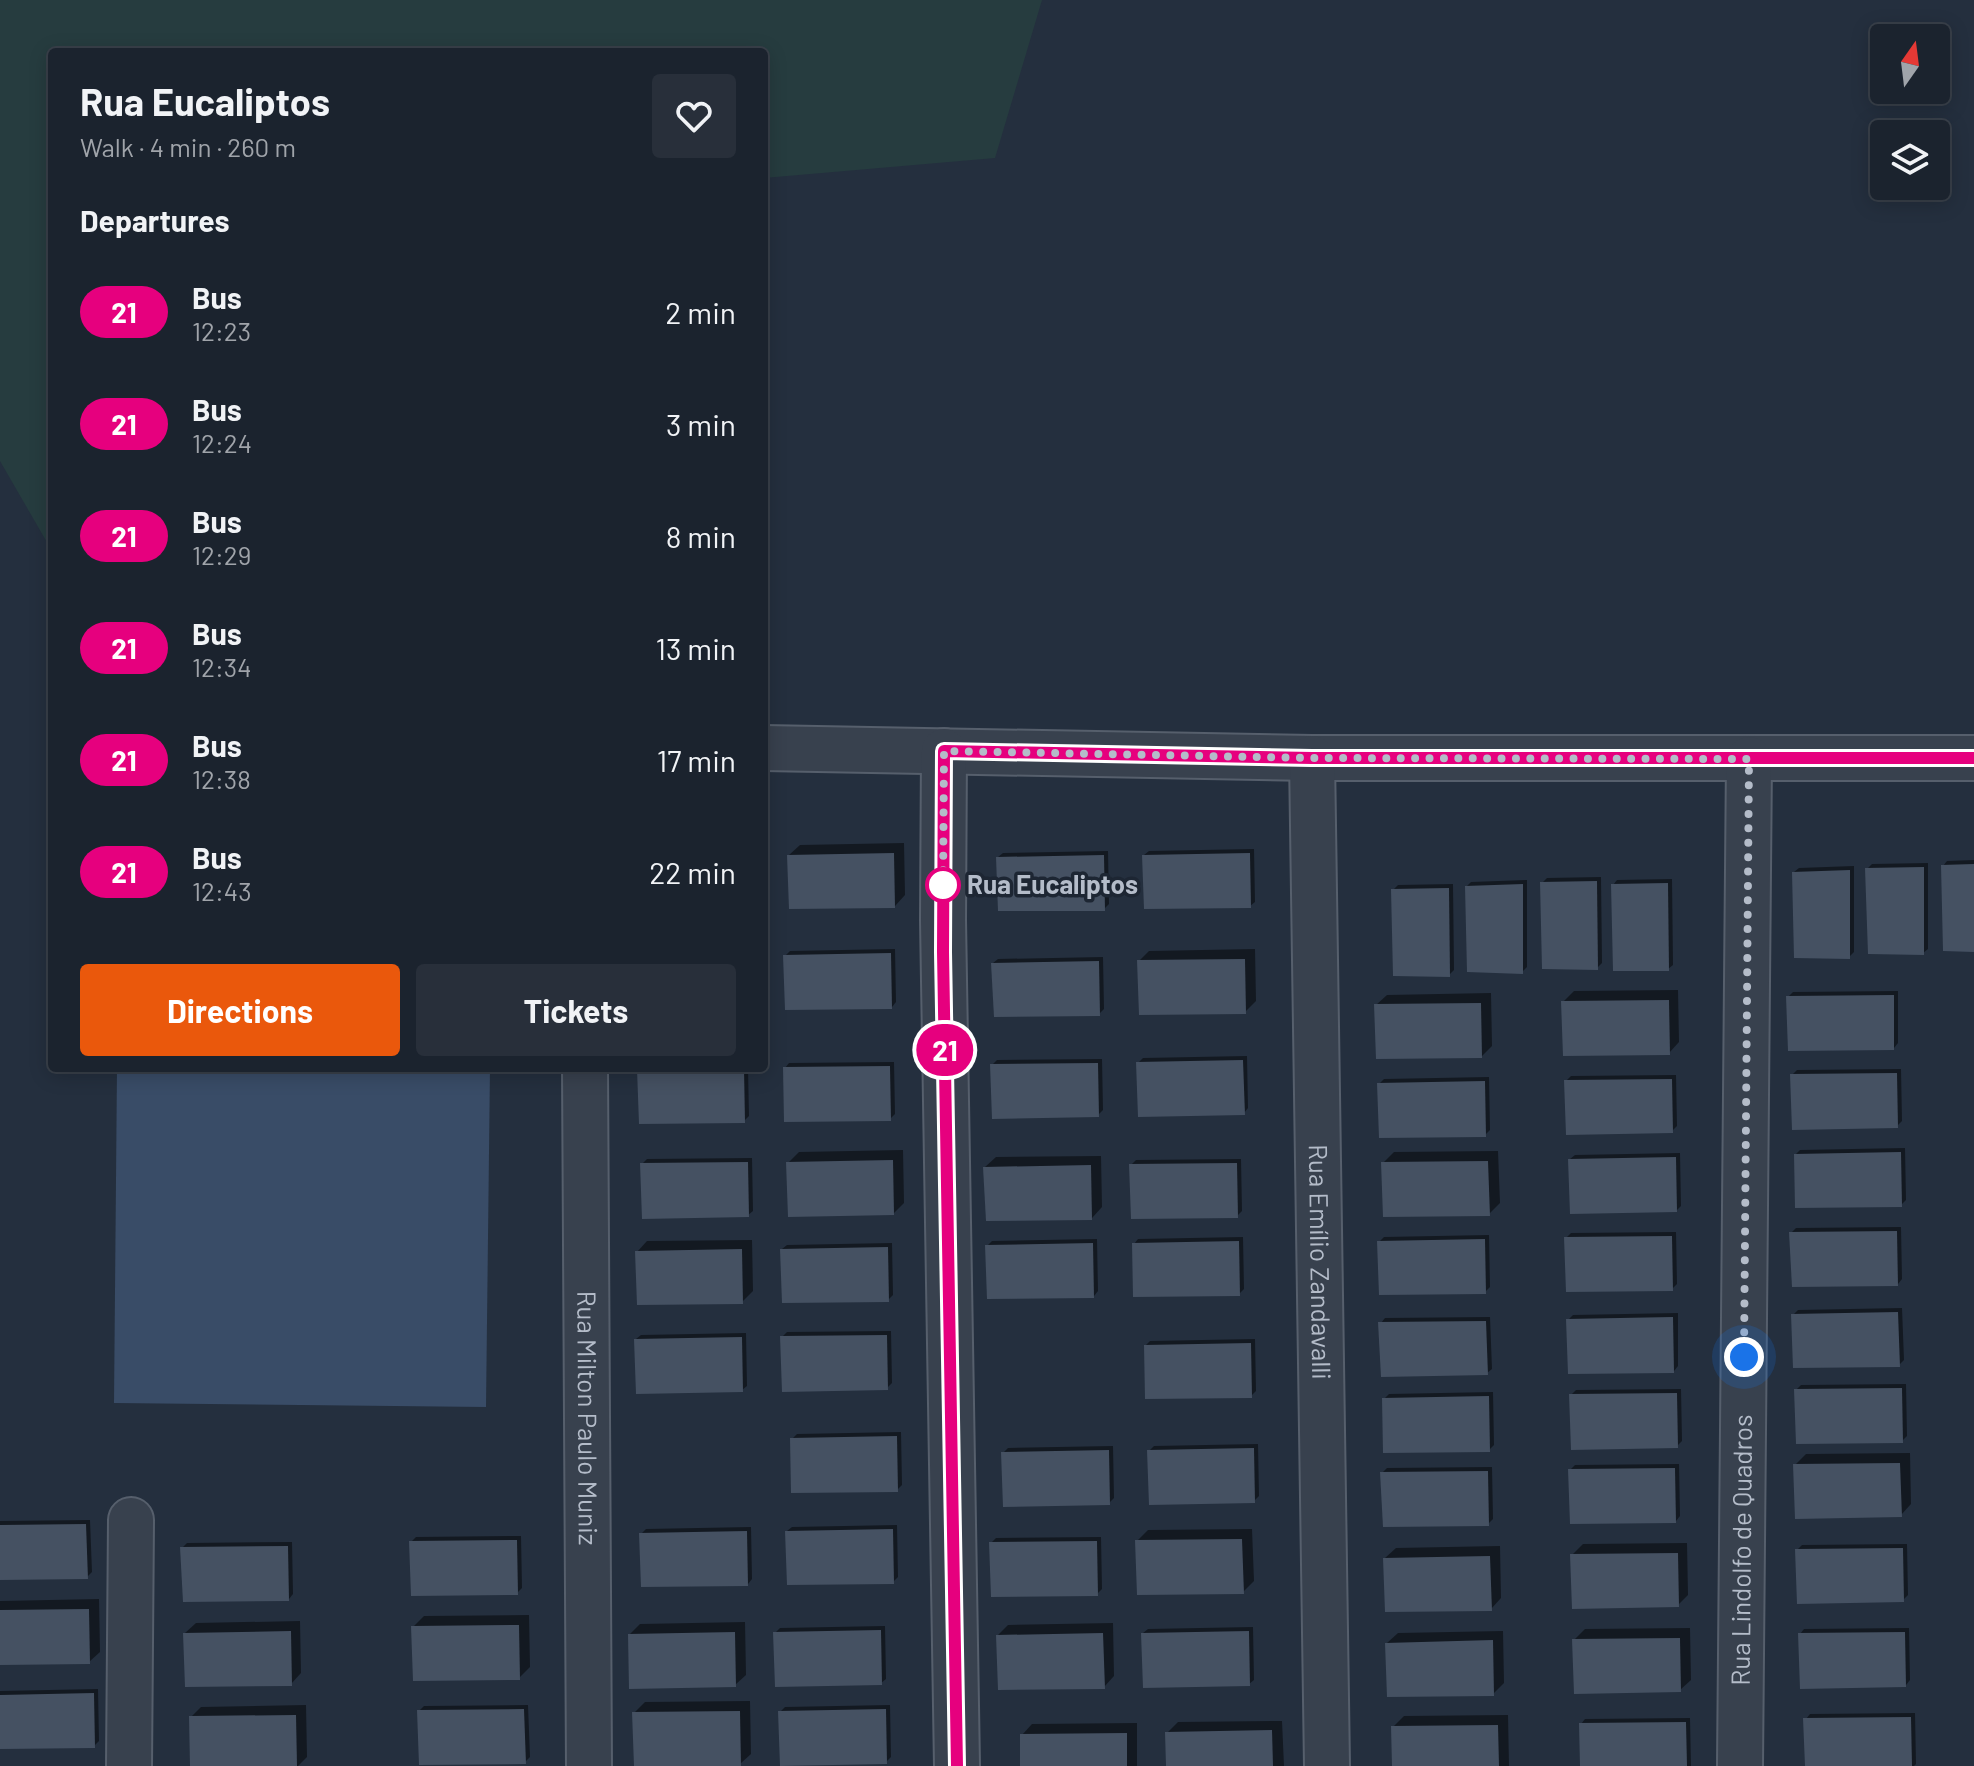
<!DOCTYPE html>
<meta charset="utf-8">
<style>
:root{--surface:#1b232e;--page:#282f3a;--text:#f1f3f6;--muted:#a0a4aa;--line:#39404a;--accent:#ea580c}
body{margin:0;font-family:Barlow,sans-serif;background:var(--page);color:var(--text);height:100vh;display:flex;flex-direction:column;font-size:30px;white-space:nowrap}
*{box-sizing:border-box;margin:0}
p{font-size:26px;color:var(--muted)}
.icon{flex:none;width:44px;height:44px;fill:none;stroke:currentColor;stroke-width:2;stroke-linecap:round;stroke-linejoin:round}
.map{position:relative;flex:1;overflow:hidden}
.panel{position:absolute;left:48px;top:48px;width:720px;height:1024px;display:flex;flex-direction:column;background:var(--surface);border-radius:8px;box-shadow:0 4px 20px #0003,0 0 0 2px var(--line)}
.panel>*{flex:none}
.badge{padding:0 16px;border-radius:26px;font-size:28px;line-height:52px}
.needle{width:52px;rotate:14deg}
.controls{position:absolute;left:1870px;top:24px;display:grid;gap:16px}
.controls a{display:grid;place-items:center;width:80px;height:80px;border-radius:8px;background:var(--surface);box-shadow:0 4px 20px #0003,0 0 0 2px var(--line);font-size:40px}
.you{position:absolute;width:40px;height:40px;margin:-20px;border:6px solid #fff;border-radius:50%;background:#1a73e8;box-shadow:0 0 0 12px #1a73e833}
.map>.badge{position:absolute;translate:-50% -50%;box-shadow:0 0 0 4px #fff}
h2{padding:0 32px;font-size:30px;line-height:72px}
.round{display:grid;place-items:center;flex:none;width:84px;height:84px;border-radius:8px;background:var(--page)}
.head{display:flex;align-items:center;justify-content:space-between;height:136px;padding:0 32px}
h1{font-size:38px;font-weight:700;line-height:60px}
.primary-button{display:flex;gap:16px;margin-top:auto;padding:16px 32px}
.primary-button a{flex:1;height:92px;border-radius:8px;background:var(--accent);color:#fff;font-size:32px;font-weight:700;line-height:92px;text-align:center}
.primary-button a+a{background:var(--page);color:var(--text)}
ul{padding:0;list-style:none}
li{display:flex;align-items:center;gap:24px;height:112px;padding:0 32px}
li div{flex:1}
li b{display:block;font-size:30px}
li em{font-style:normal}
li .badge{min-width:88px;font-weight:700;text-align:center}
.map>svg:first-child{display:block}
</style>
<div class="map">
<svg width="1974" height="1766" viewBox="0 0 1974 1766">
<rect width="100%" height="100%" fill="#242f3e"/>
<!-- green -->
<polygon fill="#263c3f" points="0,0 1042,0 995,158 764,178 764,52 52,52 52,551 0,461"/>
<!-- water -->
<polygon fill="#394c67" points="117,1068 490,1068 486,1407 114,1403"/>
<!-- shadow -->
<g fill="#0007">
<polygon points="904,843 905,895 895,906 789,855 800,845"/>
<polygon points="1254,849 1255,902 1250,906 1144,855 1149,851"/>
<polygon points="1108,851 1109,904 1104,909 998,857 1003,853"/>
<polygon points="1974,860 1974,950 1943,866 1947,861"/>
<polygon points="1928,863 1928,949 1923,953 1867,869 1872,864"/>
<polygon points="1854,866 1854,952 1849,957 1794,872 1799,868"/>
<polygon points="1601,877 1602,963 1597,968 1542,883 1547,878"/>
<polygon points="1672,879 1673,965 1668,969 1613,885 1617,880"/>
<polygon points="1527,880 1527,967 1522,972 1467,886 1471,882"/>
<polygon points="1453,884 1454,970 1449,975 1393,890 1398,885"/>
<polygon points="895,949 896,1002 892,1007 785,956 790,951"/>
<polygon points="1255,949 1256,1001 1245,1012 1139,961 1149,951"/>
<polygon points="1103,957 1104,1009 1099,1014 993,963 998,959"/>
<polygon points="1678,990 1679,1042 1669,1053 1563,1002 1574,991"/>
<polygon points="1898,991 1898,1043 1894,1048 1788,997 1793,992"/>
<polygon points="1491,993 1492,1046 1482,1056 1376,1005 1387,995"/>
<polygon points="1247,1056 1248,1108 1244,1113 1138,1063 1143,1058"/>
<polygon points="1102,1059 1103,1110 1098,1115 992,1065 997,1060"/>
<polygon points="894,1062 895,1114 890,1119 785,1068 789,1063"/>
<polygon points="641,1068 748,1068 749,1116 744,1121 639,1070"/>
<polygon points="1901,1069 1902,1121 1897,1126 1792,1075 1797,1070"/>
<polygon points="1676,1075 1677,1126 1672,1131 1566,1081 1571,1076"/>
<polygon points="1489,1077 1490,1130 1485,1135 1379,1084 1384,1079"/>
<polygon points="1905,1148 1906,1200 1901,1205 1796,1154 1800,1150"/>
<polygon points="903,1150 904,1203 894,1213 788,1163 799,1152"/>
<polygon points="1498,1151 1500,1203 1489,1214 1383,1163 1394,1152"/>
<polygon points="1680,1153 1681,1206 1676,1211 1570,1159 1575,1155"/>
<polygon points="1101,1156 1102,1207 1092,1218 985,1167 996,1157"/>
<polygon points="752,1158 753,1211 748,1215 642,1164 647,1159"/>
<polygon points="1241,1159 1242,1211 1237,1216 1131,1165 1136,1160"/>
<polygon points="1901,1227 1902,1279 1898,1284 1791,1233 1796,1228"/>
<polygon points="1676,1232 1677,1284 1672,1289 1566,1238 1571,1233"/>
<polygon points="1489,1235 1490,1287 1485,1292 1379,1242 1384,1237"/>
<polygon points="1243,1237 1244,1289 1239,1294 1134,1244 1138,1239"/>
<polygon points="1097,1239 1098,1291 1094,1296 987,1246 992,1241"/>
<polygon points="752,1240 753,1291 742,1302 637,1252 647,1241"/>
<polygon points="892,1243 893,1295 888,1300 782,1249 787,1245"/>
<polygon points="1902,1308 1904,1360 1899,1365 1793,1315 1798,1310"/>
<polygon points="1678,1313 1678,1366 1674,1371 1568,1320 1573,1315"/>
<polygon points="1490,1317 1492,1369 1487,1373 1381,1323 1385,1318"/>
<polygon points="891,1331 892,1383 887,1388 782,1337 787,1332"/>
<polygon points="746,1333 747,1386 742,1390 636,1339 641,1335"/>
<polygon points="1255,1339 1256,1391 1251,1396 1146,1345 1150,1341"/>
<polygon points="1906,1384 1907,1436 1902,1441 1796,1390 1801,1385"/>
<polygon points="1681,1389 1682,1441 1677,1446 1571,1395 1576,1390"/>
<polygon points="1493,1392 1494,1445 1489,1450 1384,1399 1389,1394"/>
<polygon points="901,1432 902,1485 897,1490 792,1439 797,1434"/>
<polygon points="1258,1444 1259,1496 1254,1501 1149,1451 1154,1446"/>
<polygon points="1113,1446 1114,1498 1109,1503 1003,1453 1008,1448"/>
<polygon points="1910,1453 1911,1504 1901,1515 1795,1465 1806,1454"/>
<polygon points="1679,1464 1680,1516 1676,1521 1570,1470 1575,1465"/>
<polygon points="1492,1467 1493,1519 1488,1524 1382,1473 1387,1468"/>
<polygon points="90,1520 92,1572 87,1577 0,1578 0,1521"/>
<polygon points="897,1525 898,1577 893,1582 787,1531 792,1527"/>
<polygon points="751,1527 752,1579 748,1584 641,1534 646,1529"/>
<polygon points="1252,1529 1254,1581 1243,1592 1137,1541 1148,1530"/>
<polygon points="521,1536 522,1588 517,1593 411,1542 416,1537"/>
<polygon points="1101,1537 1102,1589 1097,1594 991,1543 996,1538"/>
<polygon points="292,1542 293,1594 289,1599 182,1548 187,1543"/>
<polygon points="1687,1543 1688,1595 1678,1605 1572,1555 1583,1544"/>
<polygon points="1907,1544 1908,1595 1903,1600 1797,1550 1802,1545"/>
<polygon points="1500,1546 1501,1598 1491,1609 1385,1558 1396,1548"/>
<polygon points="99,1599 100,1652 89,1662 0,1663 0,1601"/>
<polygon points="529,1615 530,1667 519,1678 413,1627 424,1616"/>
<polygon points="300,1621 301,1673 291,1684 185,1633 196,1623"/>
<polygon points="745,1622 746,1675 735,1685 630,1634 640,1624"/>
<polygon points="1113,1623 1114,1676 1104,1687 998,1635 1008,1625"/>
<polygon points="885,1626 886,1679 881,1683 775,1633 780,1628"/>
<polygon points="1253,1627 1254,1680 1249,1684 1143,1633 1148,1629"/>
<polygon points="1690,1628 1691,1680 1680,1690 1574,1640 1585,1629"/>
<polygon points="1909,1628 1910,1680 1906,1685 1800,1634 1804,1629"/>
<polygon points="1503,1631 1504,1683 1493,1694 1387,1643 1398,1633"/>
<polygon points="98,1689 99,1741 94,1746 0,1747 0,1691"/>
<polygon points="750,1701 751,1754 740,1764 634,1713 645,1702"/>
<polygon points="306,1705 307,1757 298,1766 192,1766 191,1717 201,1707"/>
<polygon points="528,1705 530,1757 525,1762 419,1711 424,1706"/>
<polygon points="890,1705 891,1757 886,1762 780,1712 785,1707"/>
<polygon points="1915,1713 1916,1764 1914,1766 1807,1766 1806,1719 1810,1714"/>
<polygon points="1508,1715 1509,1766 1394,1766 1393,1727 1404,1716"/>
<polygon points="1690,1718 1691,1766 1582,1766 1581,1724 1585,1719"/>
<polygon points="1282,1721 1284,1766 1168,1766 1167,1733 1178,1722"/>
<polygon points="1137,1723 1137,1766 1022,1766 1022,1735 1032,1724"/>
</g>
<!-- building -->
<g fill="#455162">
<polygon points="894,853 895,908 789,909 787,855"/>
<polygon points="1250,853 1251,908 1144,909 1142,855"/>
<polygon points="1104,855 1105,911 998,911 996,857"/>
<polygon points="1974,864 1974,952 1943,951 1941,865"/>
<polygon points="1924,867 1924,955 1868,954 1865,868"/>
<polygon points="1850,870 1850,959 1794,958 1792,872"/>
<polygon points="1597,881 1598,970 1542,969 1540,882"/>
<polygon points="1668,883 1669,971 1613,971 1611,884"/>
<polygon points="1523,884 1523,974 1467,972 1465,886"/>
<polygon points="1449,888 1450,977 1393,976 1391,889"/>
<polygon points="891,953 892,1009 785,1010 783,955"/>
<polygon points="1245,959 1246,1014 1139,1015 1137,960"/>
<polygon points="1099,961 1100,1016 994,1017 991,963"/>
<polygon points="1894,995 1894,1050 1788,1051 1786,996"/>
<polygon points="1669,1000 1670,1055 1563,1056 1561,1001"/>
<polygon points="1481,1003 1482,1058 1376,1059 1374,1004"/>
<polygon points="1243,1060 1245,1115 1138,1117 1136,1062"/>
<polygon points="1098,1063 1099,1117 992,1119 990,1064"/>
<polygon points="890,1066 891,1121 784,1122 783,1067"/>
<polygon points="744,1068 745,1123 639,1124 637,1069"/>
<polygon points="1897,1073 1898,1128 1792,1130 1790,1074"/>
<polygon points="1672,1079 1673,1133 1566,1135 1564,1080"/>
<polygon points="1485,1081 1486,1137 1379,1138 1377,1083"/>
<polygon points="1901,1152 1902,1207 1795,1208 1794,1154"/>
<polygon points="1676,1157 1677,1212 1570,1214 1568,1159"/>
<polygon points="893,1160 894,1215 788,1217 786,1162"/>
<polygon points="1488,1161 1490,1216 1383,1217 1381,1162"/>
<polygon points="748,1162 749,1217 642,1219 640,1163"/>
<polygon points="1237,1163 1238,1218 1131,1219 1129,1164"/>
<polygon points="1091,1165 1092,1220 986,1221 983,1167"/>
<polygon points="1897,1231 1898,1286 1792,1287 1789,1232"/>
<polygon points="1672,1236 1673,1291 1566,1292 1564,1237"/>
<polygon points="1485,1239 1486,1294 1379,1295 1377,1241"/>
<polygon points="1239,1241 1240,1296 1133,1297 1132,1243"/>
<polygon points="1093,1243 1094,1298 987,1299 985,1245"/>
<polygon points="888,1247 889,1302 782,1303 780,1249"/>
<polygon points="742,1249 743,1304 637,1305 635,1251"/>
<polygon points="1898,1312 1900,1367 1793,1368 1791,1314"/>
<polygon points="1673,1317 1674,1373 1568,1374 1566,1319"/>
<polygon points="1486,1321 1488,1375 1381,1377 1378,1322"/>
<polygon points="887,1335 888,1390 782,1392 780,1336"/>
<polygon points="742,1337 743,1392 636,1394 634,1339"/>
<polygon points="1251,1343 1252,1398 1145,1399 1144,1345"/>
<polygon points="1902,1388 1903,1443 1796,1444 1794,1389"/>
<polygon points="1677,1393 1678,1448 1571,1450 1569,1394"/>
<polygon points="1489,1396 1490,1452 1383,1453 1382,1398"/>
<polygon points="897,1436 898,1492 791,1493 790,1438"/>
<polygon points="1254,1448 1255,1503 1149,1505 1147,1450"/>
<polygon points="1109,1450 1110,1505 1003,1507 1001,1452"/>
<polygon points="1900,1463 1902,1517 1795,1519 1793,1464"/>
<polygon points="1675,1468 1676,1523 1570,1524 1568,1469"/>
<polygon points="1488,1471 1489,1526 1383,1527 1380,1472"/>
<polygon points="86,1524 88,1579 0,1580 0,1525"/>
<polygon points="893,1529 894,1584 787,1585 785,1531"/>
<polygon points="747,1531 748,1586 641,1587 639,1533"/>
<polygon points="1242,1539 1244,1594 1137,1595 1135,1540"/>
<polygon points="517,1540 518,1595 411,1596 409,1541"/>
<polygon points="1097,1541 1098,1596 991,1597 989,1542"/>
<polygon points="288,1546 289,1601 183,1602 180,1547"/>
<polygon points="1903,1548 1904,1602 1797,1604 1795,1549"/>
<polygon points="1678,1553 1679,1607 1572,1609 1570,1554"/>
<polygon points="1490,1556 1492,1611 1385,1612 1383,1558"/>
<polygon points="89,1609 90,1664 0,1665 0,1610"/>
<polygon points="519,1625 520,1680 413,1681 411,1626"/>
<polygon points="881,1630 882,1685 775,1687 773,1632"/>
<polygon points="291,1631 292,1686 185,1687 183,1633"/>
<polygon points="1249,1631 1250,1686 1143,1688 1141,1633"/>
<polygon points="735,1632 736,1687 629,1689 628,1634"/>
<polygon points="1905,1632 1906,1687 1800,1689 1798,1633"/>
<polygon points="1103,1633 1105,1689 998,1690 996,1635"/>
<polygon points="1680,1638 1681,1692 1574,1694 1572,1639"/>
<polygon points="1493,1640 1494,1696 1387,1697 1385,1643"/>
<polygon points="94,1693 95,1748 0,1749 0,1695"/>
<polygon points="524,1709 526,1764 419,1765 417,1710"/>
<polygon points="886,1709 887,1764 780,1766 778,1711"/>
<polygon points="740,1711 741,1766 634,1766 632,1712"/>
<polygon points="296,1715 297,1766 190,1766 189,1716"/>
<polygon points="1911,1717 1912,1766 1805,1766 1803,1718"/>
<polygon points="1686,1722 1687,1766 1580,1766 1579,1723"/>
<polygon points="1498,1725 1499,1766 1392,1766 1391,1726"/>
<polygon points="1272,1730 1273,1766 1166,1766 1165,1732"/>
<polygon points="1127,1733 1127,1766 1020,1766 1020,1734"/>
</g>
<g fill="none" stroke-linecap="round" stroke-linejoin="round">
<!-- minor casing -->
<g stroke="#565f6c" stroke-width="48">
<g id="minor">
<polyline points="764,748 1312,758 1974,758"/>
<polyline points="944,751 943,920 957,1766"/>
<path id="s1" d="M1312,758l15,1008"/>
<path id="s2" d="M585,1068l4,698"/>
<polyline points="129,1766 131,1520"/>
<path id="s3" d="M1740,1766l9,-1007"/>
</g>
</g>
<!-- minor -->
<use href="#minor" stroke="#38414e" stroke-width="44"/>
</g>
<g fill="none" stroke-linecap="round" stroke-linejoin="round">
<!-- line casing -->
<g stroke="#fff" stroke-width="18">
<polyline id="line" points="957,1766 943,952 944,751 1312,758 1974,758"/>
</g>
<!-- line -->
<use href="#line" stroke="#e6007e" stroke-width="12"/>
<!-- walk -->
<polyline stroke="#b4bcc9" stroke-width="8" stroke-dasharray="0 14.4" points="943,885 943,892 944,751 1312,758 1749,759 1744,1357"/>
</g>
<!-- markers -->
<circle fill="#fff" stroke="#e6007e" stroke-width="4" cx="943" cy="885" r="16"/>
<g text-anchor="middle" stroke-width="7" stroke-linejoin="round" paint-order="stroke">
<!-- stop labels -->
<g font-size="26" font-weight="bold" fill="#b4bcc9" stroke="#1d2633" text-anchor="start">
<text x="967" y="894">Rua Eucaliptos</text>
</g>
<!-- street labels -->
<g font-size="26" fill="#b4bcc9" stroke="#1d2633">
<text dy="9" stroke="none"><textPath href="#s1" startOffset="504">Rua Emílio Zandavalli</textPath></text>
<text dy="9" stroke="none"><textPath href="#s2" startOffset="350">Rua Milton Paulo Muniz</textPath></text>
<text dy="9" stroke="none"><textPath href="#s3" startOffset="216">Rua Lindolfo de Quadros</textPath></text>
</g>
</g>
</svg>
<div class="controls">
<a><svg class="needle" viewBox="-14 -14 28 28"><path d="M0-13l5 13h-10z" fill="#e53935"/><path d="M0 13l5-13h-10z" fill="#a0a4aa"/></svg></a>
<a><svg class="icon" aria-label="layers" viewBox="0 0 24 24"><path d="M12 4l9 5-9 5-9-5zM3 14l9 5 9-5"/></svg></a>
</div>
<div class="you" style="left:1744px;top:1357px"></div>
<b class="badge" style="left:945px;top:1050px;background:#e6007e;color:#fff">21</b>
<section class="panel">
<div class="head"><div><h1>Rua Eucaliptos</h1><p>Walk · 4 min · 260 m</p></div><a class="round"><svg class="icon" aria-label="heart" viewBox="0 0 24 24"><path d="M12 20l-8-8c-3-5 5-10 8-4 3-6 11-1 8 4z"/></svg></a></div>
<h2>Departures</h2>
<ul>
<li><span class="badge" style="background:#e6007e;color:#fff">21</span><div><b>Bus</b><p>12:23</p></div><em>2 min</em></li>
<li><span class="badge" style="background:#e6007e;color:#fff">21</span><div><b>Bus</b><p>12:24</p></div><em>3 min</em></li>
<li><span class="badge" style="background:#e6007e;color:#fff">21</span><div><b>Bus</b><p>12:29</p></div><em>8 min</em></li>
<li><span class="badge" style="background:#e6007e;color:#fff">21</span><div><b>Bus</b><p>12:34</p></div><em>13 min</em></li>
<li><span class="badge" style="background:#e6007e;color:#fff">21</span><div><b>Bus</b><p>12:38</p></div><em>17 min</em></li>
<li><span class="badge" style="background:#e6007e;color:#fff">21</span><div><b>Bus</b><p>12:43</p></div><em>22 min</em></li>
</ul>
<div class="primary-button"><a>Directions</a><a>Tickets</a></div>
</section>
</div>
